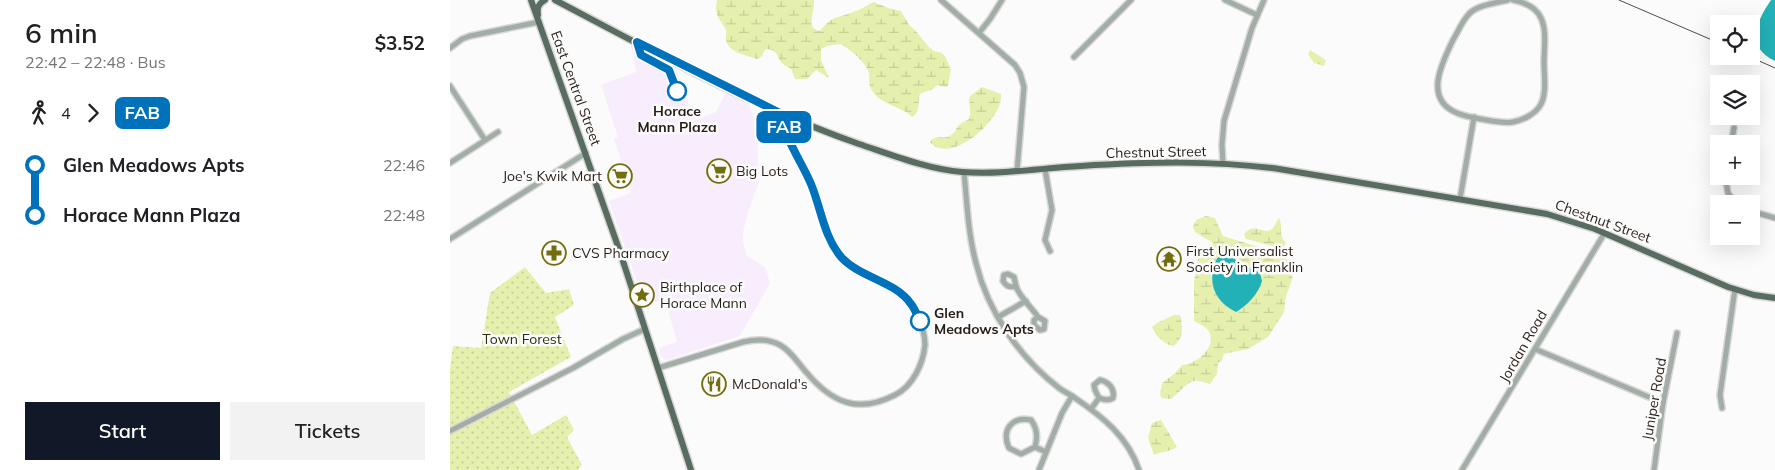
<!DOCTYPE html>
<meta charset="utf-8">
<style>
:root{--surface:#fff;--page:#f2f2f2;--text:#202124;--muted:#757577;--accent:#111827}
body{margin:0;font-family:Mulish,sans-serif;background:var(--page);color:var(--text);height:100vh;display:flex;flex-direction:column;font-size:19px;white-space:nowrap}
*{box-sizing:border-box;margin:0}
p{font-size:16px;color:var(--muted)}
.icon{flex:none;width:28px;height:28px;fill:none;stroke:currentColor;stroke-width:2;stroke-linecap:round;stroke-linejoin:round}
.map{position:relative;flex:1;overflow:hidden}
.side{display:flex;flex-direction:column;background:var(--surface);width:450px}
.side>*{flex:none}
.badge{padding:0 10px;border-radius:8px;font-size:18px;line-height:32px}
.tools{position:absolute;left:1260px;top:15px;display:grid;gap:10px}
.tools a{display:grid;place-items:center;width:50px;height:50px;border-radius:0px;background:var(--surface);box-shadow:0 5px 20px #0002;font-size:25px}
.map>.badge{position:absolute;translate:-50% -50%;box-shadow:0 0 0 2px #fff}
.legs{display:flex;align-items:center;gap:8px;height:55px;padding:0 25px;font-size:16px}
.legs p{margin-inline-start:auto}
.head{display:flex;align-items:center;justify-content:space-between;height:85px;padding:0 25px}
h1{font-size:28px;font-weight:600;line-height:38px}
.cta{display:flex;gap:10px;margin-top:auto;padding:10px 25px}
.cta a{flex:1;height:58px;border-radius:0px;background:var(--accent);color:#fff;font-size:20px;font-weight:600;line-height:58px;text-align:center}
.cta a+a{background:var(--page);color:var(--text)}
ul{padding:0 25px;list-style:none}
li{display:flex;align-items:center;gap:18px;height:50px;font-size:19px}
li i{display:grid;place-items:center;width:8px;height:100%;margin:0 6px;background:currentColor}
li i::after{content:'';width:12px;height:12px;margin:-6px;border:4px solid;border-radius:50%;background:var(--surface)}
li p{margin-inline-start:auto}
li:first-child i{background:linear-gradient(#0000 50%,currentColor 0)}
li:last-child i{background:linear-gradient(currentColor 50%,#0000 0)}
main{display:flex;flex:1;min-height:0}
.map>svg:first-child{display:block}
</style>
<main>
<section class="side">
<div class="head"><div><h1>6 min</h1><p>22:42 – 22:48 · Bus</p></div><b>$3.52</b></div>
<div class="legs"><svg class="icon" aria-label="walk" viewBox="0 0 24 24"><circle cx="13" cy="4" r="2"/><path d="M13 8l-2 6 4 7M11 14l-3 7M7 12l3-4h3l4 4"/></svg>4<svg class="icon" aria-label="forward" viewBox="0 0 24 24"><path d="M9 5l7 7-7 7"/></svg><b class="badge" style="background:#0072bc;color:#fff">FAB</b></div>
<ul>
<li><i style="color:#0072bc"></i><b>Glen Meadows Apts</b><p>22:46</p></li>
<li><i style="color:#0072bc"></i><b>Horace Mann Plaza</b><p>22:48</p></li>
</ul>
<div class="cta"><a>Start</a><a>Tickets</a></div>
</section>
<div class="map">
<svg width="1325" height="470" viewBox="0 0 1325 470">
<defs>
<pattern id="wetland-marsh" width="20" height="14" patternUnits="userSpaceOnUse" patternTransform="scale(1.25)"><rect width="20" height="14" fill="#e6f0ae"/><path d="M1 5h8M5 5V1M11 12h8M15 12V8" fill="none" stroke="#c5cd95"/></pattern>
<pattern id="park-dots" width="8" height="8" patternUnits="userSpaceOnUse" patternTransform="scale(1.25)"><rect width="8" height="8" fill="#e6f0ae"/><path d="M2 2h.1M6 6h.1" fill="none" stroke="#c5cd95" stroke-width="1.8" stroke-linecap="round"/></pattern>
</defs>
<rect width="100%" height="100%" fill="#fbfbfb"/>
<!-- commercial -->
<polygon fill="#f8edfd" points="181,45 225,67 245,120 266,112 276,92 299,104 307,127 309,182 299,209 293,232 293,242 297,256 315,267 320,283 290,336 217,360 211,357 209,348 227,342 215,299 195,306 159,201 181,193 164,139 168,137 151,85 186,72"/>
<!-- wetland -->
<g fill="url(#wetland-marsh)" fill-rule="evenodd">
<path d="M267,0h97c1,11 -5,18 -1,28l6,3 2,-1c11,-15 19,-12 35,-19 7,-2 12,-7 18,-9l14,6 13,3 8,14 6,5 13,16 6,5 8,2 3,3 6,13 -3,17 -3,1 -8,-2 -4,4 -13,5c-3,8 1,19 -8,23 -10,-11 -29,-11 -39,-25 -5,-6 -3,-11 -4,-18 0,-9 -21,-27 -29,-30l-13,2 -6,3v11l8,18 -13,-8 -9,9h-12l-4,-10c-3,-2 -6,-3 -8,-5 -7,-6 -4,-15 -18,-15l-3,7 -4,3c-10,-3 -27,-6 -31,-16 -3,-5 1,-9 -2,-15 -7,-12 -11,-13 -8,-28z"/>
<polygon points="860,50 876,60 874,66 864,63 858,54"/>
<path d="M532,87l19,7c4,23 -50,73 -71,48 5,-9 14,-1 21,-7 4,-2 5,-7 8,-10 2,-2 7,-4 10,-6 3,-8 -1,-15 1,-23z"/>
<path d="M756,216l9,2 8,18 58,18 12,12 -1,14 -6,16 -2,16 -16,25 -20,12 -24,5 -2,6 -4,3 -1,11 -7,10c-5,-1 -11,-4 -16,-3 -6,0 -17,14 -23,18l-9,-1 -2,-3 2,-12 12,-9 8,-9c17,-1 40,-23 23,-38 -3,-2 -8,-4 -11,-6v-39l4,-24 15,-15 -18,-11 -2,-5 3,-7zM781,254l9,10 14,5 6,19 -18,21 -6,2c-18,-7 -21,-19 -25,-37z"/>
<path d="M829,218c5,9 -2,15 7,25l-3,6 -37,-10 -2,-5c11,-13 19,2 28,-5 3,-2 4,-8 7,-11z"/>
<path d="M724,315h6c3,12 4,24 -7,31 -8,-1 -18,-11 -21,-19l5,-4z"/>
<path d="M711,420l16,27c-7,5 -15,4 -23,8l-6,-17 4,-15z"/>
</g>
<!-- park -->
<polygon fill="url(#park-dots)" points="75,267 96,293 119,289 124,305 105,317 121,357 59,392 82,435 116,415 124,430 117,437 132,465 128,470 0,470 0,370 3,346 31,348 40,293"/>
<!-- water -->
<g fill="#22b1b7">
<path d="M1321,0h4v61c-30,-14 -19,-39 -4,-61z"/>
<path d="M773,252c10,0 11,9 19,13 7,3 12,4 18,8l2,8c-3,12 -15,25 -26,31 -19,-9 -28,-26 -22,-46 2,-6 4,-10 9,-14z"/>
</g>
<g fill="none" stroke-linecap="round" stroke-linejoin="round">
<!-- minor casing -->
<g stroke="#d9d8d7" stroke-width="8">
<g id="minor">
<polyline points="491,0 565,65 570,73 574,87 567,171"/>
<polyline points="775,0 807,15"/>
<path d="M1058,0c-12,3 -31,5 -39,14 -7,7 -11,18 -16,26 -11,23 -30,59 4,73 9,4 46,11 56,9 10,-2 23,-8 28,-18 6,-11 3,-29 3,-41 0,-15 3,-32 -3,-45 -5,-11 -18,-16 -28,-18"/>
<polyline points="529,33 540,19 552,0"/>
<polyline points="0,48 12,39 20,36 89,22"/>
<polyline points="624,57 681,0"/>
<polyline points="0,86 35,140"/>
<polyline points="1281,144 1284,128"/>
<polyline points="0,163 48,132"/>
<polyline points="773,163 772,145 774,121 802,28 814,0"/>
<polyline points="595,169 602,210 595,240 600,251"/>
<path d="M514,172c3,30 4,62 12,91 12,49 43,94 83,125 5,4 11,6 16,10 28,19 53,39 64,72"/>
<polyline points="1275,176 1278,193 1286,204"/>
<polyline points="1010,199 1024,117"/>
<polyline points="1301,211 1325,218"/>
<polyline points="0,239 136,153"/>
<path d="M566,286l-2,-9 -6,-3 -4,1 -1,6c3,5 6,7 13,5 2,9 16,22 22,31l-4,3v5l6,5 4,-1 1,-8 -7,-4"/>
<polyline points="548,317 576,301"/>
<polyline points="1085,349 1213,403"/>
<path d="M208,368l85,-26c12,-3 26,-3 37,3 11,6 18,18 26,27 26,31 52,42 89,23 18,-9 28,-31 30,-50 0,-10 -3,-20 -7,-29 -15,-31 -51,-34 -74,-56 -20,-19 -22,-52 -33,-76 -8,-17 -18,-34 -26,-51l-1,-7 2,-10"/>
<polyline points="1272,408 1270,395 1285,289"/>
<path d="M641,409l8,-11 -4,-8 -1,-5 6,-5c9,2 15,9 13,18 -5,3 -9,2 -14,0"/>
<polyline points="0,431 123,368 173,339 195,329"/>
<path d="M585,447l-14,7 -12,-6c-8,-18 3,-32 22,-28 6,8 7,17 4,27l11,5"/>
<polyline points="589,470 612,413 622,396"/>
<polyline points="1012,470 1154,234"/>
<polyline points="1204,470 1213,403 1227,333"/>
</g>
</g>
<!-- major casing -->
<g stroke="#d9d8d7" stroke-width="9">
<g id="major">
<polyline points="81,0 170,252 241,470"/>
<path d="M105,0c99,52 198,107 304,144 33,11 68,25 103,28 39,3 79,-4 119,-6 66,-4 132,-6 198,3l268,45 48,15 133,58 26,8 21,3"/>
<path d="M88,15c-1,-7 0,-11 7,-15"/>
</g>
</g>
<!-- minor -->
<use href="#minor" stroke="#a1ada6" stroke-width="5"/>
<!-- major -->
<use href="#major" stroke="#586c61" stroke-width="6"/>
<!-- rail -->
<g stroke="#534c47" stroke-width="1">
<polyline points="1169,0 1269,43"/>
<polyline points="1298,56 1325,68"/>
</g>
</g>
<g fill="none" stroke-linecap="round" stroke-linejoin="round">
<!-- line-1 casing -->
<g stroke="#fff" stroke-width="11">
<path id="line-1" d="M227,91l-8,-21 -28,-15 -4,-13 149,74 -2,10 2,7c7,18 18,34 25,51 10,24 13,54 31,74 19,20 53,23 69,46 4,5 6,11 9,17"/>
</g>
<!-- line-1 -->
<use href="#line-1" stroke="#0072bc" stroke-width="8"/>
</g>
<!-- icons -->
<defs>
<g id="supermarket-ring" transform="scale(1.25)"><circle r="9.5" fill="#fbfbfb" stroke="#736e0d" stroke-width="1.5"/><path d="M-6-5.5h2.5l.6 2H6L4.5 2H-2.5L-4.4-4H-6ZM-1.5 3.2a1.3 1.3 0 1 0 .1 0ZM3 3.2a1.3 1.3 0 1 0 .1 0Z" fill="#736e0d"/></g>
<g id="pharmacy-ring" transform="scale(1.25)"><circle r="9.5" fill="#fbfbfb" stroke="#736e0d" stroke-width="1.5"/><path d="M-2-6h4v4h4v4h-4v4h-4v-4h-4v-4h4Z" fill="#736e0d"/></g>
<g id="temple-ring" transform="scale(1.25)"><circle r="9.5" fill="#fbfbfb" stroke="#736e0d" stroke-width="1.5"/><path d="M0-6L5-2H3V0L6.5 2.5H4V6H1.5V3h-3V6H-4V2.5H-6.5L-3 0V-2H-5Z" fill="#736e0d"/></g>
<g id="sight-ring" transform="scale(1.25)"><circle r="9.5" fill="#fbfbfb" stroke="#736e0d" stroke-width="1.5"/><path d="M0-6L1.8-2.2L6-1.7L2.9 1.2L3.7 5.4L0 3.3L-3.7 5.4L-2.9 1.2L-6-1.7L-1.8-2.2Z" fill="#736e0d"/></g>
<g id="restaurant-ring" transform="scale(1.25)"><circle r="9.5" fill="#fbfbfb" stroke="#736e0d" stroke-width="1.5"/><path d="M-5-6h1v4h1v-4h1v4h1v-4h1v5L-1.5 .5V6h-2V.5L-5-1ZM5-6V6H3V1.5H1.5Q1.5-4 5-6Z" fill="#736e0d"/></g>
</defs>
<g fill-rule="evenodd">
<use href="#supermarket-ring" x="269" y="171"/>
<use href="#supermarket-ring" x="170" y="176"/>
<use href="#pharmacy-ring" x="104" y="253"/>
<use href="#temple-ring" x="719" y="259"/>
<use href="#sight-ring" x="192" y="295"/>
<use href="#restaurant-ring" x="264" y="384"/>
</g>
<!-- markers -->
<g fill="#fff" stroke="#0072bc" stroke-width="2.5">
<circle cx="227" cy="91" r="9"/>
<circle cx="470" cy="321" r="9"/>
</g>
<g text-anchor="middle" stroke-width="5" stroke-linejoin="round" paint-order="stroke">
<!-- street labels -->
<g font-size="14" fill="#271e18" stroke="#fbfbfb">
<text transform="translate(126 88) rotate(70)" y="5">East Central Street</text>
<text transform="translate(706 152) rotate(-1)" y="5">Chestnut Street</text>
<text transform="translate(1153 221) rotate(20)" y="5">Chestnut Street</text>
<text transform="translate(1073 346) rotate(-60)" y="5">Jordan Road</text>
<text transform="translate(1204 399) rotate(-80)" y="5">Juniper Road</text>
</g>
<!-- stop labels -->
<g font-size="14" font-weight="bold" fill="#271e18" stroke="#fbfbfb">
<text x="227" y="116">Horace<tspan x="227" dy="16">Mann Plaza</tspan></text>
<text x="484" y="318" text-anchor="start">Glen<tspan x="484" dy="16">Meadows Apts</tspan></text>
</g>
<!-- poi labels -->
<g font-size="14" fill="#271e18" stroke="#fbfbfb" text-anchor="start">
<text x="286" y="176">Big Lots</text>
<text x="152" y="181" text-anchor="end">Joe's Kwik Mart</text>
<text x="736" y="256">First Universalist<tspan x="736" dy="16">Society in Franklin</tspan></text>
<text x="122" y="258">CVS Pharmacy</text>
<text x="210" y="292">Birthplace of<tspan x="210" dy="16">Horace Mann</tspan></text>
<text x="282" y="389">McDonald's</text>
</g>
<!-- park labels -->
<g font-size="14" fill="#2c300a" stroke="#fbfbfb">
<text x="72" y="344">Town Forest</text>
</g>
</g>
</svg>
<div class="tools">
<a><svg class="icon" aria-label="locate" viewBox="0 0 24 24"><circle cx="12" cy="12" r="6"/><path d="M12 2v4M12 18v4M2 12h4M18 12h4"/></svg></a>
<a><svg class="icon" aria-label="layers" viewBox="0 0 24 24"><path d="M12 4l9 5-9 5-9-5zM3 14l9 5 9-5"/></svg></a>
<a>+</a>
<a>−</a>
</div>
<b class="badge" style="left:334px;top:127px;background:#0072bc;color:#fff">FAB</b>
</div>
</main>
